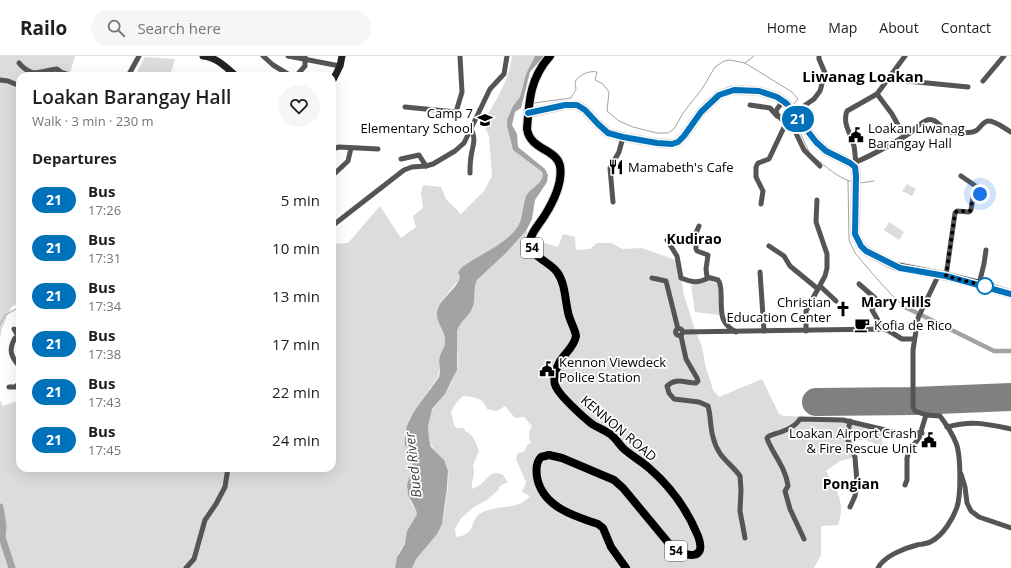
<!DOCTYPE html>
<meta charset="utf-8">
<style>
:root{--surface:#fff;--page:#f6f6f6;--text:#202124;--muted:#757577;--line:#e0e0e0}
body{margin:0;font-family:"Open Sans",sans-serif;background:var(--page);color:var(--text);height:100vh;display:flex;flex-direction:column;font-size:15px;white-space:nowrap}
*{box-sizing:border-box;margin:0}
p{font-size:13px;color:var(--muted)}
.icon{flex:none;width:22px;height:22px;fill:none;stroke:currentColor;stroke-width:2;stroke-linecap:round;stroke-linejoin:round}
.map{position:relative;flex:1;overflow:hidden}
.details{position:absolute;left:16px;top:16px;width:320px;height:400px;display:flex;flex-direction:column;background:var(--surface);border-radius:12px;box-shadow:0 4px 16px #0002}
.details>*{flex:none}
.badge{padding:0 8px;border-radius:13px;font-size:14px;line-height:26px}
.you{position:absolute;width:20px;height:20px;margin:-10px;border:3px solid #fff;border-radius:50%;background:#1a73e8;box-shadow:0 0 0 6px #1a73e833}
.map>.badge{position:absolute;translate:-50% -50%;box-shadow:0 0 0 2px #fff}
h2{padding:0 16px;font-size:15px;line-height:36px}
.round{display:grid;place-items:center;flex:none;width:42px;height:42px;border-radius:21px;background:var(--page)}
.headline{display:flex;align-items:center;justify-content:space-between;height:68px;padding:0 16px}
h1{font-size:19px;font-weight:600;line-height:30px}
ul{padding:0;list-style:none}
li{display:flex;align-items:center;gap:12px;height:48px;padding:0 16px}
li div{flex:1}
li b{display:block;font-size:15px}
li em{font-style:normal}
li .badge{min-width:44px;font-weight:700;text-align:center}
header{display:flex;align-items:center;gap:24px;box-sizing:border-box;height:56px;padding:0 20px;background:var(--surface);border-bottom:1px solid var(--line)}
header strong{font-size:19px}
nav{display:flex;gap:22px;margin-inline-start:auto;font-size:14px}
.search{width:280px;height:36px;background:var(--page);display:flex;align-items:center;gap:10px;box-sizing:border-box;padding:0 14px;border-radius:22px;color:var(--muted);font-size:15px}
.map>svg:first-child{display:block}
</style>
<header>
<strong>Railo</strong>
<div class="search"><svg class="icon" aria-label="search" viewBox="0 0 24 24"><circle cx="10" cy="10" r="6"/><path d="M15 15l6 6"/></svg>Search here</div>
<nav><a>Home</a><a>Map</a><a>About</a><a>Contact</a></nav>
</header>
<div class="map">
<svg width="1011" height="512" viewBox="0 0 1011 512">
<rect width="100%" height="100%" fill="#fff"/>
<!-- green -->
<g fill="#dcdcdc" fill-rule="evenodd">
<polygon points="0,0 75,0 69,20 20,20 20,246 11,251 2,273 0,283"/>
<path d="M512,0h23l-9,18 -6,23 -7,9 -6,20 6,24 26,19 5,6c-3,10 -13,13 -18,21 -5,8 -3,23 -10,33 -13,19 -40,25 -56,40l-2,4 2,4 -2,4 -16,19 -3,7 1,17 6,18 -5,11 -3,24 -29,42 -5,16 1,11 11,8 -9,31v5l4,13 5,7 1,4 -8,13 -4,17 -6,8 -4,16h-395v-168l3,6 17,-6v68h312v-224l16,-1 32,-37 21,32 15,-11 -3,-11 10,-8 -2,-16 2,-7 18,2 5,12 15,15 23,-23 8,-15 -3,-40 -6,-13c12,-22 26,-41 29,-67z"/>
<polygon points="145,1 175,3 170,20 135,20"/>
<polygon points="907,128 916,133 912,140 902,135"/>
<polygon points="889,166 904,176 899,184 884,174"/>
<path d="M526,175l18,12 14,4 5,-13 12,3 1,13 14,-1 7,-6h14l12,6 19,-1 36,13 6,34 12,38 6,13 3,18 8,26 6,7 43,-18 17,35 5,2 57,2 40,10 2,19 -17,-7h-8l-9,8 4,10 -13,3 -14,10c11,18 20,33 12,54l-17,1v29l-7,13h-402c5,-21 28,-29 32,-54 1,-10 6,-34 4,-43 -5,-16 -19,-20 -20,-40 -1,-19 7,-24 17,-37 4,-6 8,-14 11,-22 4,-8 -1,-31 1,-42 3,-11 14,-18 17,-29 2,-7 0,-13 3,-21l29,-27zM463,340c5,0 16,2 19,5 2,2 4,6 5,8l10,2 8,-5 10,12 9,-1 8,9c-4,7 -4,10 -1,17l-3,1 -4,8 -6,1 -2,6 10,23 -4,10 8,4c-12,15 -33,8 -49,17 -13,8 -3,21 -25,24l-1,-8 6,-11 13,-11 13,-7 11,-10 2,-4 8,-4 -6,-8 -6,-1 -5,1 -11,11 -8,4v-6l2,-10 -1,-8 6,-14c-3,-8 -5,-16 -14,-20l-1,-3h-7l-3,-3 -3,-13 5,-9z"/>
<polygon points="711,225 718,228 720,259 695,256 691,229"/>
</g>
<!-- water -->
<path fill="#a3a3a3" d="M535,0h9l-14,16 -9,36 -6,4 -3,13 5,9 1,13 27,22 3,6 -1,7 -12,18 -3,19 -6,12 -20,22 -29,27c-4,9 -1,17 -4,26 -3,10 -13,15 -16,25v39l-12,24 -13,15 -4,17 1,13 2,8 13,13 4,11 -1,17 -5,36 -5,10 -21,25 -4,9h-17l2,-11 8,-13 2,-13 10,-17 -1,-4 -8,-15 -1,-10 9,-31 -11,-8c-3,-24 14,-41 27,-59 2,-3 5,-7 7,-10 2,-7 -1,-15 1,-21 2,-7 6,-10 5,-17 -1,-9 -9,-18 -8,-26 2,-15 19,-22 23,-36l-2,-4 2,-4c16,-14 47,-24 58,-43 5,-9 4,-20 8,-30 5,-9 16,-11 17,-22l-2,-3 -28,-21 -6,-24v-6l6,-14 7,-9 6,-23z"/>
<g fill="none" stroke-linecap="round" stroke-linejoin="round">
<!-- stream -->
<g stroke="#a3a3a3" stroke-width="1">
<polyline points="745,7 754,0"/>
<path d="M534,47l37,-5c1,-3 4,-6 5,-9 0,0 -1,-6 -1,-7 3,-7 15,-12 22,-10l-2,8 8,4 6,8 -2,19 12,10 14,6 24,6h11l6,-4 9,-16 19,-24 13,-22 9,-6 6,-1 15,3 47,29 6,7 -6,7"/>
<polyline points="788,56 787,60 798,72 809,96"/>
<path d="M814,101c11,9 25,22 39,25"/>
<polyline points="848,125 849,184 855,197 878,224 891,238 903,250"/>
<polyline points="860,127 874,125"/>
<polyline points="0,269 5,259 20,251"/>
</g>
<!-- canal -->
<polyline stroke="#a3a3a3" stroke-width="4.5" points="903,250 994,295 1011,295"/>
<!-- river -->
<polyline stroke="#a3a3a3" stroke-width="7" points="0,451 3,470 2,481 12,512"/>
<!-- runway -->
<polyline stroke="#808080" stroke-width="28" points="816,346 913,345 1011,341"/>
<!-- primary casing -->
<g stroke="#dbdbdb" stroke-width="10">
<polyline id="primary" points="529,57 565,49 577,49 585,54 598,68 608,77 623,81 657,87 672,88 678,86 684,80 701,56 719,39 733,34 759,35 777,41 783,45 787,48 816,86 826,95 850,107 855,111 856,120 855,178 861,190 866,195 895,210 946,220 979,228 1011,238"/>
</g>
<!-- trunk casing -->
<g stroke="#dbdbdb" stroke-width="10">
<path id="trunk" d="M550,0c-20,22 -21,45 -23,73 3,21 30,20 33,37 3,17 -7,36 -15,49 -4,7 -17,21 -15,29 3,14 20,18 27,28 9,12 8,31 12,44 2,7 6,13 7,20 -3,16 -18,19 -21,39 -1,4 -1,8 1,12 4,9 27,30 36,37 6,4 13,6 18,10 6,4 9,11 15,16 7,6 16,11 24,18 22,19 38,41 49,68 10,26 -14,21 -27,10l-48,-58 -9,-8 -52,-22 -13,-3 -8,2c-5,5 -5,13 -4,20 5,29 36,39 61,47l5,4 8,19 15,21"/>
</g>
<!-- minor -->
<g stroke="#555" stroke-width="5">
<polyline points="263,0 273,9 291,20"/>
<polyline points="288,0 340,10"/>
<path d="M19,7c14,16 20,8 38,6l4,3 12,4"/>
<polyline points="128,20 139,0"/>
<polyline points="296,20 305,10 305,1"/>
<polyline points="891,20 907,25 968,31"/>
<polyline points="0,24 8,25 20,30"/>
<polyline points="983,25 1004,0"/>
<polyline points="877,38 892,58 904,80"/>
<polyline points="783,45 777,53 776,57 782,64 794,73 804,94 820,110"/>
<polyline points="750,49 770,52 777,60"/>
<polyline points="405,51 456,56 462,36 460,0"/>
<polyline points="794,57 814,43 820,35 825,17 819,3 819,0"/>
<polyline points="332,93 339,91 378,93"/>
<polyline points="401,103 419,99 426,110"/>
<path d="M856,106c-1,-5 -1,-11 -2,-16 -3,-12 -12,-23 -7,-35l30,-17 28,-38"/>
<path d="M853,109l3,-3c19,-8 36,-18 54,-29 5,-4 11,-11 17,-13 10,-3 14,10 23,12 7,1 22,2 27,-2 5,-4 6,-9 12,-9 7,0 16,8 22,11"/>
<path d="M470,117c0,-5 0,-10 1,-16 1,-10 6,-18 0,-28"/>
<polyline points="332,120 348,105 351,92"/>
<polyline points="613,146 610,112 619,96 623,81"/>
<polyline points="761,148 763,135 756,121 756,111 758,107 769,103 786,67"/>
<polyline points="332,170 404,114 412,111 426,110 433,108 455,95 464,87 490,33 504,18 507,0"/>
<path d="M699,170l-3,7v16l1,2 11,4 -2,14 1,8 11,3c3,4 3,8 3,13 1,18 -3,29 15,39"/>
<path d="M667,184l10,16 4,22c13,5 16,5 28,0"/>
<polyline points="769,190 784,200 790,210 818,233"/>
<polyline points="760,216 764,275"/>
<polyline points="946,220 955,157 957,155 969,156 971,154 973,141 980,138 981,135 980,133 961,120"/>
<polyline points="652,222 666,225 678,273"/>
<polyline points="859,228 875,242 876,246 872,254 883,273"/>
<polyline points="979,228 984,208 986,194"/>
<polyline points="820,230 836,245"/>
<circle cx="679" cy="276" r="3.5"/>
<polyline points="14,273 18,280"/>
<polyline points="806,275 806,255 825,220 827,212 827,198 816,166 817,144"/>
<polyline points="683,276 883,273 889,275 902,283 914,283"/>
<path d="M20,280l-5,2c-7,12 -4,19 5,29"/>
<path d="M681,280l5,23 11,19 1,3 -2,2c-11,0 -20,-6 -29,3l2,7 5,6 25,3 9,4c3,10 2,21 5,31 5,21 16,24 27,39l1,14 -1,21 5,27"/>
<polyline points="9,331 15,331 20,327"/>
<polyline points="850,365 847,382 855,401 857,427 855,440 850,451"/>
<path d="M947,371c25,-7 40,-3 64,2"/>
<polyline points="961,418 965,431 967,447 971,455 979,461 1011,472"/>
<polyline points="905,429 907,424 907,402 909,395 919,382 926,359"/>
<path d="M804,483l-14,-30 -5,-18 3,-5c-2,-17 -13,-29 -20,-45l-1,-3 2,-2c11,-4 25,-7 31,-17l43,1 55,13h24"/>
<polyline points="186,512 194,503 205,464 216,448 225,431 228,412"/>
<path d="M878,512c6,-12 27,-20 39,-23 5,-1 10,-1 15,-4 11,-6 21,-22 25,-34 4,-12 4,-52 -1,-64 -4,-10 -10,-19 -16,-27l-14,-1 -11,-4 -2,-4v-57l5,-32 21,-44"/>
</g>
<!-- secondary -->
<g stroke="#222" stroke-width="7">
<path d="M203,0c13,1 23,11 33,20"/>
<polyline points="332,26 340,10 342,0"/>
</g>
<!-- primary -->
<use href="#primary" stroke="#000" stroke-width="8"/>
<!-- trunk -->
<use href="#trunk" stroke="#000" stroke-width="8"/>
</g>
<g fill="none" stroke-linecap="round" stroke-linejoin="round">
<!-- line casing -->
<g stroke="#fff" stroke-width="9">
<polyline id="line" points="528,57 565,49 577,49 585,54 598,68 608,77 623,81 657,87 672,88 678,86 684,80 701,56 719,39 734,34 759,35 777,41 783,45 787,48 816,86 826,95 850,107 855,111 856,120 855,178 861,190 866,195 900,212 946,220 1011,238"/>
</g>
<!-- line -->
<use href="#line" stroke="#0072bc" stroke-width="6"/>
<!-- walk -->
<polyline stroke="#000" stroke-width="4" stroke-dasharray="0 7.2" points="980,138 973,141 970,155 957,155 955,157 946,220 985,230"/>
</g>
<!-- icons -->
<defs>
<g id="school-bare" transform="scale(1.2)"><path d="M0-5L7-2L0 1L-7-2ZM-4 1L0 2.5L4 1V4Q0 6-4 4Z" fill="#000" stroke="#fff" stroke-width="2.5" paint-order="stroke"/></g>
<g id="civic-bare" transform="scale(1.2)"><path d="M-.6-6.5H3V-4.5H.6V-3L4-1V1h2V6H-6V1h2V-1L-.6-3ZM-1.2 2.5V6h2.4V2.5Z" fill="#000" stroke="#fff" stroke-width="2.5" paint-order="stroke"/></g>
<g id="restaurant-bare" transform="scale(1.2)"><path d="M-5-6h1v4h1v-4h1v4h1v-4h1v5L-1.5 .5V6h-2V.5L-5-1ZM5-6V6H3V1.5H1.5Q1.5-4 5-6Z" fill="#000" stroke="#fff" stroke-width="2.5" paint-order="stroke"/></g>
<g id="church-bare" transform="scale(1.2)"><path d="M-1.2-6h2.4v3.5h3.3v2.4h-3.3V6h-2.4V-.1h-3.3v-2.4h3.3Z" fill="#000" stroke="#fff" stroke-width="2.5" paint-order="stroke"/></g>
<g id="cafe-bare" transform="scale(1.2)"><path d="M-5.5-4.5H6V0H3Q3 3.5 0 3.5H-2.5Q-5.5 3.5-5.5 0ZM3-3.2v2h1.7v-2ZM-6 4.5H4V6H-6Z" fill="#000" stroke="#fff" stroke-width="2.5" paint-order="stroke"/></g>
</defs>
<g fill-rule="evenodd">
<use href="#school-bare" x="485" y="64"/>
<use href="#civic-bare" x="856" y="79"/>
<use href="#restaurant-bare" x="616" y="111"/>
<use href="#church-bare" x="843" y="253"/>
<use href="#cafe-bare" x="862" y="269"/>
<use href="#civic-bare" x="547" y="313"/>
<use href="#civic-bare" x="929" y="384"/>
</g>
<!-- markers -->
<circle fill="#fff" stroke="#0072bc" stroke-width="2" cx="985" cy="230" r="8"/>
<g text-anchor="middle" stroke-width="3.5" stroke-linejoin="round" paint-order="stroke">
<!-- shield labels -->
<g fill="#fff" stroke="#4c4c4c" stroke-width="1">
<rect x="521" y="182" width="22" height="20" rx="3"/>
<rect x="665" y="485" width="22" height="20" rx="3"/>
</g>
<g font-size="12" font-weight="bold" fill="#000">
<text x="532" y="196">54</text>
<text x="676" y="499">54</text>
</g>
<!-- poi labels -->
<g font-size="13" fill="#000" stroke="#fff" text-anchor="start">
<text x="473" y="62" text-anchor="end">Camp 7<tspan x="473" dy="15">Elementary School</tspan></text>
<text x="868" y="77">Loakan Liwanag<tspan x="868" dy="15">Barangay Hall</tspan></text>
<text x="628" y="116">Mamabeth's Cafe</text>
<text x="831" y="251" text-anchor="end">Christian<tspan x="831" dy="15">Education Center</tspan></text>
<text x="874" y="274">Kofia de Rico</text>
<text x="559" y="311">Kennon Viewdeck<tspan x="559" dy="15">Police Station</tspan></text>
<text x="917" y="382" text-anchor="end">Loakan Airport Crash<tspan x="917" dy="15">&amp; Fire Rescue Unit</tspan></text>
</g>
<!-- street labels -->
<g font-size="13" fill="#000" stroke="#fff">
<text transform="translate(619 372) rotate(40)" y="5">KENNON ROAD</text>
</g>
<!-- neighbourhood labels -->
<g font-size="14" font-weight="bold" fill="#000" stroke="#fff">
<text x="694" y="188">Kudirao</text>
<text x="896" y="251">Mary Hills</text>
<text x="851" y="433">Pongian</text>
</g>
<!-- water labels -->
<g font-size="14" font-style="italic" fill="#444" stroke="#fff">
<text transform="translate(413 409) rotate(-96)" y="5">Bued River</text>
</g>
<!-- quarter labels -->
<g font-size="15" font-weight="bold" fill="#000" stroke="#fff">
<text x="863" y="26">Liwanag Loakan</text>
</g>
</g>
</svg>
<div class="you" style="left:980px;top:138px"></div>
<b class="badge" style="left:798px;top:63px;background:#0072bc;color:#fff">21</b>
<section class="details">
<div class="headline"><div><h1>Loakan Barangay Hall</h1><p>Walk · 3 min · 230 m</p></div><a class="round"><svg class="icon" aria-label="heart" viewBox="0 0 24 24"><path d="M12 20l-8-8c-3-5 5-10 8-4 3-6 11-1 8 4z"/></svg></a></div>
<h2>Departures</h2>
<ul>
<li><span class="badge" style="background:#0072bc;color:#fff">21</span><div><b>Bus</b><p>17:26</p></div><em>5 min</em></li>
<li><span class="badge" style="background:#0072bc;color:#fff">21</span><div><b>Bus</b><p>17:31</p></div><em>10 min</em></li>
<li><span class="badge" style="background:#0072bc;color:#fff">21</span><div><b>Bus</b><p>17:34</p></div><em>13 min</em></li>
<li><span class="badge" style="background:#0072bc;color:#fff">21</span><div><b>Bus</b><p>17:38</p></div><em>17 min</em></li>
<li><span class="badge" style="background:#0072bc;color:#fff">21</span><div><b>Bus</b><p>17:43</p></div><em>22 min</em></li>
<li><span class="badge" style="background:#0072bc;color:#fff">21</span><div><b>Bus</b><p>17:45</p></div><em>24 min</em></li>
</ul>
</section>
</div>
